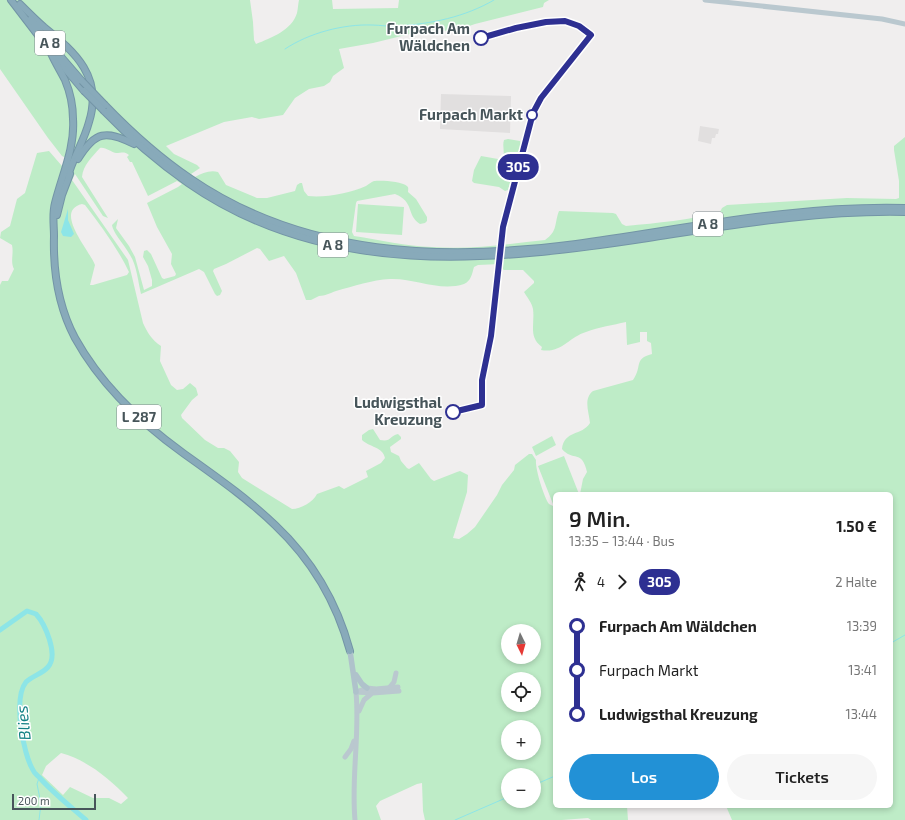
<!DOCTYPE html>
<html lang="de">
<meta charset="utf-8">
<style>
:root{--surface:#fff;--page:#f6f6f6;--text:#222;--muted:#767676;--accent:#2291d6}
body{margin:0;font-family:"Exo 2",sans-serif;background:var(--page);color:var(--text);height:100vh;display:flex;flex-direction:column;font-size:15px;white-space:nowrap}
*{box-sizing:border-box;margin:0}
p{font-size:13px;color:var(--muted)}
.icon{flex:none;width:22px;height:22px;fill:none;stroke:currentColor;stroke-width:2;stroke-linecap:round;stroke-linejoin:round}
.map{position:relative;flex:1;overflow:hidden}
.panel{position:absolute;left:553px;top:492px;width:340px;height:316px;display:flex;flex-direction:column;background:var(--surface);border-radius:6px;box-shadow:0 2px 6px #0003}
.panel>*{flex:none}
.badge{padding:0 8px;border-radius:13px;font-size:14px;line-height:26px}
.needle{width:26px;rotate:175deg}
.tools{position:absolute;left:501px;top:624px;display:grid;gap:8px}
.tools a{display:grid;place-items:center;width:40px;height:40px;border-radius:50%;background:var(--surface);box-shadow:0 2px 6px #0003;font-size:20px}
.scale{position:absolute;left:12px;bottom:10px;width:84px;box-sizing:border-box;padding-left:4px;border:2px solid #47555a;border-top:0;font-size:11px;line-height:14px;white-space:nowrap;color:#47555a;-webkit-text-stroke:3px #fff;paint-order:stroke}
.map>.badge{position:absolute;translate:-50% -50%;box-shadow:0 0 0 2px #fff}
.legs{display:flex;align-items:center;gap:6px;height:44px;padding:0 16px;font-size:13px}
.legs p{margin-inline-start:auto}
.head{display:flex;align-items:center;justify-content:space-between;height:68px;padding:0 16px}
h1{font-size:22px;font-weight:600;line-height:30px}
.primary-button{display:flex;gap:8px;margin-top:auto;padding:8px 16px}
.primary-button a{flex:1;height:46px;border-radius:24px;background:var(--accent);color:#fff;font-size:16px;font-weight:600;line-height:46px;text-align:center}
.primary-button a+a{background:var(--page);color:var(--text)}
ul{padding:0 16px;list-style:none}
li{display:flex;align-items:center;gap:14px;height:44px;font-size:15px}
li i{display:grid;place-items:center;width:6px;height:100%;margin:0 5px;background:currentColor}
li i::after{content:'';width:10px;height:10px;margin:-5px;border:3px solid;border-radius:50%;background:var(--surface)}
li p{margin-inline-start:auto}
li:first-child i{background:linear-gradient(#0000 50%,currentColor 0)}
li:last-child i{background:linear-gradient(currentColor 50%,#0000 0)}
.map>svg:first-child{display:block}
</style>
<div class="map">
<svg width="905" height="820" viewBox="0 0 905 820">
<rect width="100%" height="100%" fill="#f0eeee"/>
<!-- education -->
<g fill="#e1dfdf">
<polygon points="441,94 511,96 510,133 440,129"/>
<polygon points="700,126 719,129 718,134 716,134 715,138 712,138 711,144 698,141"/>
</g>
<!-- green -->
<g fill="#beecc7" fill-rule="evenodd">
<path d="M0,0h250l3,22 1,18 2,4c15,-6 36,-14 41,-31 1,-4 1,-9 2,-13h33l1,9 65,-1 1,-8h150l-5,3 -1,4 -68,17 -20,7 -29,-1 -53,13 -34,6 5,19 -11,8 -3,6 -6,4 -15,3 -14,9 -12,17 -24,4 -7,-2 -28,5 -58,24 8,8 23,11 3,3 -9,6 4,3c7,-4 15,-7 23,-5l8,13 31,13h10l28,-7 2,-6 3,-2h2l2,8 4,5c17,2 42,-3 58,-10 3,-2 5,-4 8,-5 6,-1 28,0 33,5 2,2 1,3 1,6l8,7 11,18v4l-2,2 -5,1c-14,-9 -5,-22 -25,-30l-38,7 -1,2 -4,29 2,4c26,4 52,10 78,11 38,3 76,-3 113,-7 13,-9 9,-16 14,-29l54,2 3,1 6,10 4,2c32,-3 63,-6 94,-14l2,-4 5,-3 120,-7 49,1 3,-1v-17l-5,-31v-4l11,-9v683h-173l-6,-14h165v-312h-311l3,-15 4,-7c-5,-23 -14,-10 -25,-23 2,-19 20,-13 28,-26 -1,-11 -7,-24 3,-32l40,-11c10,-14 0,-21 19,-26l-1,-11 -4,-2v-9h-7v10l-13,3 -1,-23c-13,3 -27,5 -40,10 -17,5 -25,22 -45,18l1,-3c-14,-10 -7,-23 -9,-38 -1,-6 -6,-12 -9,-17l10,-9v-2l-11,-11h-19l-3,-2 -1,-4 -22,1 -4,2c-2,7 -3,14 -10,17 -25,8 -48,-6 -74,-5 -18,1 -36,7 -54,12 -6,2 -11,5 -17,5l-8,4h-5l-10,-27 -12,-17 -15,5 -9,-12 -3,-1 -31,16 -12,5 -1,2 9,20 -2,4 -3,1 -2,-2 -11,-22 -5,-3 -58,25c-3,-12 -4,-28 -11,-39 -4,-8 -17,-22 -18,-30l6,-6 -2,9 13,18 6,11 9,33 8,-4v-6l-4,-14 -5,-9 1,-6 3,-1 4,4 11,24 2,1 11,-3 1,-2 -5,-10 1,-10 -15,-27 -10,-24 31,-16 4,-3 -5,-3 -29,15 -16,-34h-2l-3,-5 2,-2c-5,-4 -7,-2 -13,-2 -6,-1 -10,-6 -16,-5 -8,9 -17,17 -18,29l26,41 -5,-2 -28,-42 -3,6 56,80 15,63c4,9 9,17 18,23l-1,15 11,24 6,5 6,-1 7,-6 6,5 2,7 -6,5 -11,15 1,3 23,22 13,8h6l6,3 9,11 -1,10 4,6 50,31c9,0 21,-7 25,-15l22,-8 5,3 24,-12 -2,-6 15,-8 4,-5c-2,-11 -16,-11 -23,-18v-5l7,-5 4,-1 7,11c12,2 9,-4 18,-6l3,3v2l-11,8 1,5 8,4 2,5 6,7 2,1 10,-6 12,16 3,2 23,-9 3,-1 8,4 -1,17 -14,46 6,1 8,-5 8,-7 22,-32 5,-10 12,-15 1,-5 14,-11h3l4,6c-1,9 8,37 13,44 2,1 4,2 6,3v299h72l1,14h-37l-3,-2 -26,2h-137l-2,-9 -1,-28 -5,1 -37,17 -4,5 5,14h-381v-535l2,-4h6l6,-12c-4,-8 0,-15 -2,-24l-12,-7 1,-6 9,-6 7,-27 8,-6 12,-40 12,-2 13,15 4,-8 -4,-2 -14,-18 -48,-69zM82,204l3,1c16,21 32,42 44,67l-2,3 -34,10h-3l5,-20c-5,-14 -42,-54 -13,-61zM508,631h26v26h-26zM508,679h26v26h-26zM508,727h26v26h-26zM61,753c26,7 49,26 67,45l-7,6 -12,-6h-16l-23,-11 -7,8 -21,-20 4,-9zM508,775h26v26h-26z"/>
<path d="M508,139l12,2 1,3 -13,46 -3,1 -6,-4 -25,-4 -2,-2 2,-11 7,-14 17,3 5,-2c2,-6 -1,-11 1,-17z"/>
<polygon points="358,204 404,207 402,235 356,232"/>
<polygon points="552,436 556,445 536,456 532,447"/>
<polygon points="564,456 579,494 555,494 555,503 553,504 538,466"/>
</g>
<!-- water -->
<polygon fill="#8de5e7" points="68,209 68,220 74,234 71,237 63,236 61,232"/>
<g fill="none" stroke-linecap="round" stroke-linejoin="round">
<!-- stream -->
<g stroke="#8de5e7" stroke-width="1">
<path d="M285,49c24,-16 58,-25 87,-24 9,0 17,2 25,1 34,-2 68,-9 97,-26"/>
<polyline points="891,643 905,635"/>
<polyline points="534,785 555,776"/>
<polyline points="39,820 41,804 37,784 39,778"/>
<polyline points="455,820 508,797"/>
</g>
<!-- river -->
<path stroke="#8de5e7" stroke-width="5" d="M0,630l27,-19 9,3c9,10 23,41 12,53 -6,7 -16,9 -22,15 -13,16 -3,72 7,88 1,3 4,5 6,7 14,16 31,29 47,43"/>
<!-- highway casing -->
<g stroke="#7395a6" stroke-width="8">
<g id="highway">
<polyline points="11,0 50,51 84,91"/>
<path d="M20,4c8,8 16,16 24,23 32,26 59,50 45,95 -5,19 -16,36 -21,54"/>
<polyline points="31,19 50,44 82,81"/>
<path d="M50,51c4,10 10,19 15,29 5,12 8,26 8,39 2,29 -11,56 -18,84 -3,11 -1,22 -1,33 -1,36 4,70 21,102 26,47 65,84 108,115 32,23 64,45 92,72 36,34 62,78 75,126"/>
<path d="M105,105c26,27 55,53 86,74 114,78 253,82 385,65 109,-15 218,-39 329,-36"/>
<path d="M104,111c26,27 54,51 84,72 138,96 303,79 460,55 85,-13 171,-28 257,-26"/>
<path d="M78,159c17,-28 28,-29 56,-15"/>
<polyline points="57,215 62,195 70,174"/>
</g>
</g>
<!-- secondary -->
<g stroke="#bac8cf" stroke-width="5">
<polyline points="705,0 882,19 905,24"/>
<polyline points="389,688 394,682 396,673"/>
<polyline points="356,692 367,688 376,689 398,687"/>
<polyline points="356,692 373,693 399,691"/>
<polyline points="359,711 364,700 371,694"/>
<polyline points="345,757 351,749 354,741"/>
<path d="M355,820c-4,-43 5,-85 1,-128"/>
</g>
<!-- primary -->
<g stroke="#afc2cb" stroke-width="5.5">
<polyline points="350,651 356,692"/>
<polyline points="356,675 362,684 367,688"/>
</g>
<!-- highway -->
<use href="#highway" stroke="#88aaba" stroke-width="6"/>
<!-- highway-bridge casing -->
<g stroke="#7395a6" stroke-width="8" stroke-linecap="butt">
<g id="highway-bridge">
<polyline points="82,81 105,105"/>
<polyline points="84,91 104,111"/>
</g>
</g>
<!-- highway-bridge -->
<use href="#highway-bridge" stroke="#88aaba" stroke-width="6"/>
</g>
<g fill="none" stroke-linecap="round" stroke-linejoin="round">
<!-- line-1 casing -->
<g stroke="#fff" stroke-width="9">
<polyline id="line-1" points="453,412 482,405 482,380 491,336 503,227 533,113 541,98 591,35 579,26 565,21 546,22 516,28 481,38"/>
</g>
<!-- line-1 -->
<use href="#line-1" stroke="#2e3092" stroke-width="6"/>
</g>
<!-- markers -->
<g fill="#fff" stroke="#2e3092" stroke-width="2">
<circle cx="481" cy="38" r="7"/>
<circle cx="532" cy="115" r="5"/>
<circle cx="453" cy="412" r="7"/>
</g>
<g text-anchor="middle" stroke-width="3" stroke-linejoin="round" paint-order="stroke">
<!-- shield labels -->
<g fill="#fff" stroke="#7e888c" stroke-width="1">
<rect x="35" y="31" width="30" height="24" rx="3"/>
<rect x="693" y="212" width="30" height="24" rx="3"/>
<rect x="318" y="233" width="30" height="24" rx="3"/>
<rect x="117" y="405" width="44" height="24" rx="3"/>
</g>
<g font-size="14" font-weight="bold" fill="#47555a">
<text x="50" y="48">A 8</text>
<text x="708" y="229">A 8</text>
<text x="333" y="250">A 8</text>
<text x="139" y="422">L 287</text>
</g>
<!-- stop labels -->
<g font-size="15" font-weight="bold" fill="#47555a" stroke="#fff" text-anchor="end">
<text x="470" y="34">Furpach Am<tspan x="470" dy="17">Wäldchen</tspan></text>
<text x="523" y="120">Furpach Markt</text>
<text x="442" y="408">Ludwigsthal<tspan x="442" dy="17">Kreuzung</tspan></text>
</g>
<!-- water labels -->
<g font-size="16" font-style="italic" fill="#138184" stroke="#fff">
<text transform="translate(23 723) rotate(-96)" y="6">Blies</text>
</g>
</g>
</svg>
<div class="tools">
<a><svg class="needle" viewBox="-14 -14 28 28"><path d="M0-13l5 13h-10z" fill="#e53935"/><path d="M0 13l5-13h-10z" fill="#767676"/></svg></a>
<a><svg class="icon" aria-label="locate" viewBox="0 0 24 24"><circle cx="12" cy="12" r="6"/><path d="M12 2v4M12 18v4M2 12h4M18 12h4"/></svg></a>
<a>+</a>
<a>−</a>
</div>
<div class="scale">200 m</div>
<b class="badge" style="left:518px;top:167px;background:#2e3092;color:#fff">305</b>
<section class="panel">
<div class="head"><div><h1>9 Min.</h1><p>13:35 – 13:44 · Bus</p></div><b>1.50 €</b></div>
<div class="legs"><svg class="icon" aria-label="walk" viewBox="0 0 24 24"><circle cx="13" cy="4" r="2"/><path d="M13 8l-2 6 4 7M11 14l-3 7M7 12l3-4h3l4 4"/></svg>4<svg class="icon" aria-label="forward" viewBox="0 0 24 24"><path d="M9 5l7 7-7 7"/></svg><b class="badge" style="background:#2e3092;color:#fff">305</b><p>2 Halte</p></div>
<ul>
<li><i style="color:#2e3092"></i><b>Furpach Am Wäldchen</b><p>13:39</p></li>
<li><i style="color:#2e3092"></i><span>Furpach Markt</span><p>13:41</p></li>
<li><i style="color:#2e3092"></i><b>Ludwigsthal Kreuzung</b><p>13:44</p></li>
</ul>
<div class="primary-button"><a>Los</a><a>Tickets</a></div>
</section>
</div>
